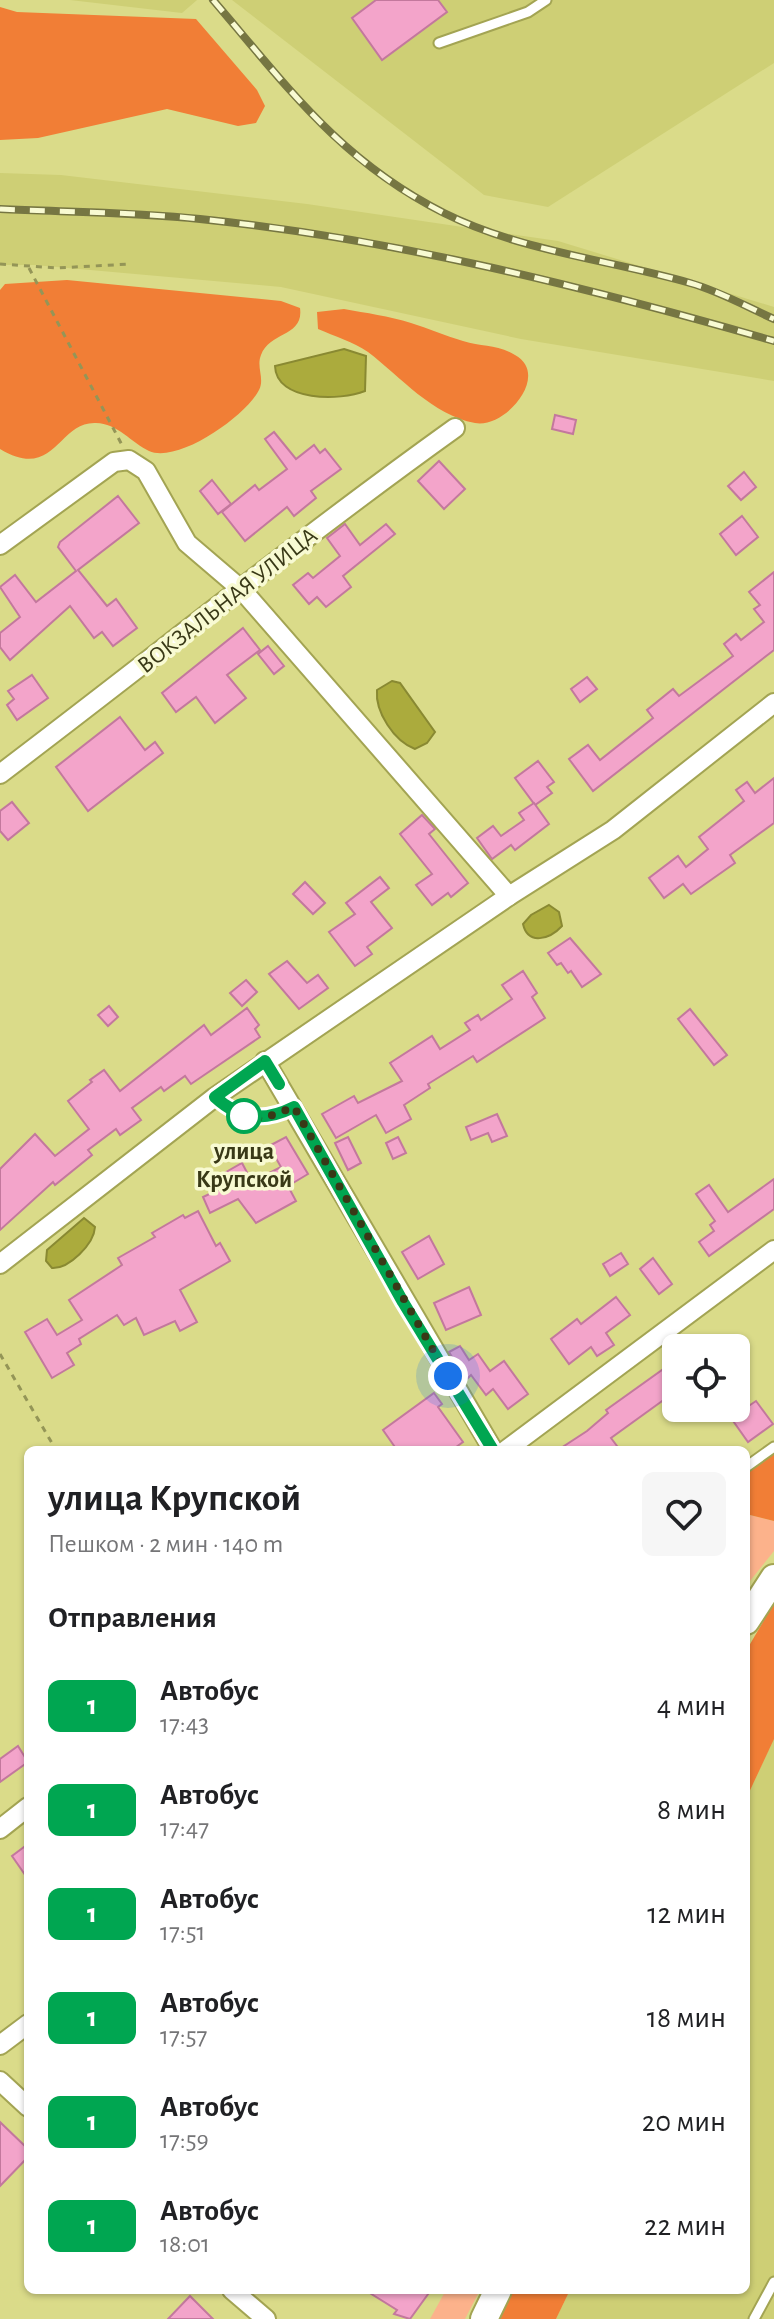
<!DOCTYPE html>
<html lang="ru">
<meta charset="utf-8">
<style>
:root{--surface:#fff;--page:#f6f6f6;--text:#202124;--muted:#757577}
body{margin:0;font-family:"Alegreya Sans",sans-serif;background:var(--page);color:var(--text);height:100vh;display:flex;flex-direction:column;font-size:30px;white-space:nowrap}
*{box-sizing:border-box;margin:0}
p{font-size:26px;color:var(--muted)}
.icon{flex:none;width:44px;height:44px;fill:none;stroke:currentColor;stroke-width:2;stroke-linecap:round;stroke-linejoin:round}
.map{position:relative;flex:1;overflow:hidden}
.panel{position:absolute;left:24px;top:1446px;width:726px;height:848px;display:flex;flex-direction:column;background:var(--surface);border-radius:12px;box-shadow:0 2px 6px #0004}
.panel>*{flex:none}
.badge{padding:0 16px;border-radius:12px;font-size:28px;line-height:52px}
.controls{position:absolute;left:662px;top:1334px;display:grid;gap:16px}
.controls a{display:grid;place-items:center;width:88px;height:88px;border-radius:12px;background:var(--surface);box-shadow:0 2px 6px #0004;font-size:40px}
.you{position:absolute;width:40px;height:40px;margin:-20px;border:6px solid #fff;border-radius:50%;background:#1a73e8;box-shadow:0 0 0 12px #1a73e833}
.map>.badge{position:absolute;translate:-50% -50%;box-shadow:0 0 0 4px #fff}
h2{padding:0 24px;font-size:30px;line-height:72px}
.round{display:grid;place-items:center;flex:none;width:84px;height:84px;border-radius:12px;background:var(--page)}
.headline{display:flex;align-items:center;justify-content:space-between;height:136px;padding:0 24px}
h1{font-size:38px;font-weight:700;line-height:60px}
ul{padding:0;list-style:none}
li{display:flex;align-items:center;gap:24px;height:104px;padding:0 24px}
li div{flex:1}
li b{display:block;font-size:30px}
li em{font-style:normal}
li .badge{min-width:88px;font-weight:700;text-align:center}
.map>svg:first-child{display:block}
</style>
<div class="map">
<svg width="774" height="2319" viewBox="0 0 774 2319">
<rect width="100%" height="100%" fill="#dadb89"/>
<!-- built -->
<g fill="#cecf75">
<polygon points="70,0 197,0 182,13"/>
<polygon points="232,0 774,0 774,63 548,207 484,195"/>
<polygon points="0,173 61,175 307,204 558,241 774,307 774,381 521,339 281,287 34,265 0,265"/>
<polygon points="774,1738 774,2319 556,2319 570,2290 746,2290 746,1799"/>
</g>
<!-- green -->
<g fill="#fcb28b">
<polygon points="746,1514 774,1521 774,1551 746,1586"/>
<polygon points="446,2290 480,2290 465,2319 430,2319"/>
</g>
<!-- forest -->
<g fill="#f17e36">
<polygon points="0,7 17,12 196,19 257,90 265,106 256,123 238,126 167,109 38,138 0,140"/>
<path d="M67,280l214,21 19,7c4,29 -30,23 -39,47 -5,12 4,24 -2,35 -13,26 -81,74 -110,61 -17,-8 -32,-28 -53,-28 -38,-2 -41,59 -96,26v-159l5,-6z"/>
<path d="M344,309c22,4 45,7 67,14 17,5 34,13 52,18 19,6 34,3 52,14 36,20 -10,74 -40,68 -43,-8 -74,-46 -107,-71 -14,-10 -34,-16 -50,-23l-1,-17z"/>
<polygon points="774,1453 774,1521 746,1514 746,1473"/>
<polygon points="774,1603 774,1739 746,1799 746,1651"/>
<polygon points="512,2290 570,2290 556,2319 500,2319"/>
</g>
<!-- water -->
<g fill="#abab3d" stroke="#898932" stroke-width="2">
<path d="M344,349l22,7 -1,35c-24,10 -89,11 -90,-25z"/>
<path d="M392,681l8,2 35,49 -8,11 -12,6c-21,-8 -40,-37 -38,-59z"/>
<path d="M549,905l10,7 3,14c-12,13 -34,20 -39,-2l8,-9z"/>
<path d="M84,1218l11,9c-1,17 -26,42 -43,41l-6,-7 1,-11z"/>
</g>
<!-- building -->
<g fill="#f3a4ca" stroke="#c3789d" stroke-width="2">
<polygon points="376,0 438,0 447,12 382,60 352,18"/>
<polygon points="555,415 576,420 573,434 552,429"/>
<polygon points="274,432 296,459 314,445 320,453 325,449 341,469 311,491 316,498 294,516 287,507 245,541 222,512 255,485 259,490 287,469 265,439"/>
<polygon points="439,461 465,489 444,509 418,481"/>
<polygon points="744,472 756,487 741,500 728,486"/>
<polygon points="212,480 231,504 218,514 200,491"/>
<polygon points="118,496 139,523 78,570 107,606 116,599 137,628 113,646 102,632 94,638 70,606 10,660 0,647 0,633 20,617 0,587 15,575 36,602 76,571 58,547 60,542"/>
<polygon points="742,516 758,537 736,555 720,534"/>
<polygon points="345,524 360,545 386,524 395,534 343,576 351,587 326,607 317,597 309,604 293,585 308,573 313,578 340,556 327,538"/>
<polygon points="774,572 774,650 593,791 569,759 588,745 600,760 653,718 647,710 673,689 679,696 733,656 724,644 736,634 741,640 764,622 754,609 760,605 749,592"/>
<polygon points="243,628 260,650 227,675 246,698 215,723 196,697 176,712 162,693"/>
<polygon points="268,646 284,666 274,674 258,654"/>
<polygon points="32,675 48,698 17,720 7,705 14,699 8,691"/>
<polygon points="587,677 597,689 580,702 571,689"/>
<polygon points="120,717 145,750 155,742 163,753 88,811 56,767"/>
<polygon points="538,761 554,782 547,787 552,793 535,805 515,778"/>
<polygon points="774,778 774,823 730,855 735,863 691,894 683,884 664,898 649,878 678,856 686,867 708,849 699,837 744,801 736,790 747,782 755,793"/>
<polygon points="12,802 29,823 8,840 0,831 0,811"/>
<polygon points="534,803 549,824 515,850 511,845 492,859 477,838 493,826 501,836 524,820 519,813"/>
<polygon points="422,815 435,829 429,834 468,883 451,897 448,893 432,905 416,885 432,874 400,834"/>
<polygon points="380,877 389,888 371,902 392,928 367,947 372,954 355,966 329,932 355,914 346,903"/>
<polygon points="305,882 325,903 313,914 293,894"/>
<polygon points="570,938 601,974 582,987 571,971 568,973 561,963 557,965 548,953"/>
<polygon points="287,961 307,983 318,975 328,988 299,1009 269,974"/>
<polygon points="523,971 537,993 532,997 545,1018 477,1062 473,1056 428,1084 430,1088 404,1105 411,1119 386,1133 376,1115 336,1138 322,1114 354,1096 358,1103 402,1081 390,1063 432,1036 440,1049 470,1030 465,1023 478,1015 481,1020 512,999 502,985"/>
<polygon points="246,980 257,992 242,1006 230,993"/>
<polygon points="109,1006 118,1017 108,1026 98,1015"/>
<polygon points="247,1008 259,1025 255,1029 260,1037 191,1084 185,1076 164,1091 161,1087 132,1108 141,1120 120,1135 116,1129 88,1150 92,1155 55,1185 53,1182 0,1230 0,1169 35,1134 55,1156 89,1129 68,1101 92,1082 90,1080 104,1070 120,1091 204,1025 211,1035"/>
<polygon points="690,1009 727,1055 714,1065 678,1019"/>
<polygon points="497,1114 507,1136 492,1142 488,1133 471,1140 466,1127"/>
<polygon points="286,1137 308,1174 288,1186 296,1201 256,1223 238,1199 210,1213 203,1197 220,1189 217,1184 229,1177 226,1172 242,1163 252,1182 281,1167 269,1146"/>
<polygon points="348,1137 361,1163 348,1170 335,1143"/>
<polygon points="398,1137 406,1153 393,1159 386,1143"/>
<polygon points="774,1179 774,1209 709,1256 699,1242 714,1231 710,1225 715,1221 696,1194 709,1185 728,1212"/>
<polygon points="198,1211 216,1246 220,1243 230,1261 180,1290 197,1322 180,1331 175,1321 144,1335 136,1318 124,1325 117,1315 79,1339 81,1344 67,1353 74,1365 52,1378 25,1332 47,1319 57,1335 82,1320 69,1300 122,1265 118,1258 155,1237 152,1233 183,1215 185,1218"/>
<polygon points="429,1236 444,1264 418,1279 402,1252"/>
<polygon points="621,1253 628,1264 610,1276 603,1264"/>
<polygon points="653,1258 672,1284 659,1294 640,1269"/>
<polygon points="469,1287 481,1315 446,1330 434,1303"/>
<polygon points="616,1297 630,1315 606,1333 614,1345 597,1356 591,1347 569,1364 551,1339 577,1319 581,1324"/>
<polygon points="460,1346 469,1360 478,1354 490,1371 504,1361 528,1394 508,1409 493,1389 486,1395 471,1375 466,1380 449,1352"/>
<polygon points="676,1360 676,1391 611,1438 620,1450 558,1450 587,1431 608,1413 606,1410"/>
<polygon points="434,1393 442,1404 438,1407 463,1442 452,1450 397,1450 383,1430"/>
<polygon points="756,1401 773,1424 748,1442 731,1418"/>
<polygon points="18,1746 28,1762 0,1782 0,1759"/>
<polygon points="28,1844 28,1879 12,1856"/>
<polygon points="0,2122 28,2149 28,2157 0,2186"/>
<polygon points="365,2290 431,2290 410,2319 394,2314 397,2310"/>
<polygon points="190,2296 213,2319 168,2319"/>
</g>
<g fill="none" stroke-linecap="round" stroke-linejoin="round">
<!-- service casing -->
<g stroke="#a3a453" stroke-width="13">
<g id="service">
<polyline points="439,43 528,12 546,0"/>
<path d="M215,1097c25,23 49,25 79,10"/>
<polyline points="746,1467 774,1447"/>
<polyline points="754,2319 774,2282"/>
</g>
</g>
<!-- minor casing -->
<g stroke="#a3a453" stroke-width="22">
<g id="minor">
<polyline points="0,545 114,462 129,460 146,471 187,543 242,590 509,896"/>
<path d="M0,774c152,-115 300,-235 455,-346"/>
<polyline points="265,1061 493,1450"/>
<polyline points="0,1264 215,1097 509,896 613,830 774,703"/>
<polyline points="506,1450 774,1250"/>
<polyline points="0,1829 28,1807"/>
<polyline points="0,2045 28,2024"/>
<polyline points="0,2081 28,2107"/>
<polyline points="232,2290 266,2319"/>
</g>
</g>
<!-- secondary casing -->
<g stroke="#a3a453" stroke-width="30">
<g id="secondary">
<polyline points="746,1621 774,1578"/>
<polyline points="484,2319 498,2290"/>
</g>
</g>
<!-- path -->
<g stroke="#949557" stroke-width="3" stroke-dasharray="6 6" stroke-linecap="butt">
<polyline points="0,264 57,268 130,264"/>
<polyline points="29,268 122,445"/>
<polyline points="0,1354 56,1450"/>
</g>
<!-- service -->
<use href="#service" stroke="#fff" stroke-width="9"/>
<!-- minor -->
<use href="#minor" stroke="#fff" stroke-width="18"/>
<!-- secondary -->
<use href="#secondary" stroke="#fff" stroke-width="26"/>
<!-- rail casing -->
<g stroke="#767642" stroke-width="8">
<g id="rail">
<path d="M213,0c74,86 126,160 231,213 76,38 166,47 246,70 29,8 57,24 84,36"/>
<path d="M0,209c66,3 134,3 200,10 195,20 386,68 574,122"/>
</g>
</g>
<!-- rail -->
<use href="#rail" stroke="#f8fad2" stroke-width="5" stroke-dasharray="15" stroke-linecap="butt"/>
</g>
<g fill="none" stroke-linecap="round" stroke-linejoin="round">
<!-- line casing -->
<g stroke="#fff" stroke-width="18">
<path id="line" d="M279,1084l-14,-23 -50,36c25,23 49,25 79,10l109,195 90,148"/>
</g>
<!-- line -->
<use href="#line" stroke="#00a651" stroke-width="12"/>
<!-- walk -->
<polyline stroke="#393917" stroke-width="8" stroke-dasharray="0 14.4" points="244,1116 262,1119 294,1107 448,1376"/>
</g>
<!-- markers -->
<circle fill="#fff" stroke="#00a651" stroke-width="4" cx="244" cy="1116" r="16"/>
<g text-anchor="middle" stroke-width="7" stroke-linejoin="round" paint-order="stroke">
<!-- street labels -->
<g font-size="24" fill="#393917" stroke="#f8fad2">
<text transform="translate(227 600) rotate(-38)" y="8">ВОКЗАЛЬНАЯ УЛИЦА</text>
</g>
<!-- stop labels -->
<g font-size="24" font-weight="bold" fill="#393917" stroke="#f8fad2">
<text x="244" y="1159">улица<tspan x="244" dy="28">Крупской</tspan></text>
</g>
</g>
</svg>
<div class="controls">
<a><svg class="icon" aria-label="locate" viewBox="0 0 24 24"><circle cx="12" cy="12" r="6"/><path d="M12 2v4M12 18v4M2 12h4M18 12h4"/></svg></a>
</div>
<div class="you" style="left:448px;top:1376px"></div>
<section class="panel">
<div class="headline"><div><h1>улица Крупской</h1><p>Пешком · 2 мин · 140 m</p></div><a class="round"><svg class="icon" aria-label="heart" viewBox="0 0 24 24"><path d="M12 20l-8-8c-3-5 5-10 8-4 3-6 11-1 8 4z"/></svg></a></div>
<h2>Отправления</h2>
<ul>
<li><span class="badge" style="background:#00a651;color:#fff">1</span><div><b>Автобус</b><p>17:43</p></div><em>4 мин</em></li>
<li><span class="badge" style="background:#00a651;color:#fff">1</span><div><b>Автобус</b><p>17:47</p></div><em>8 мин</em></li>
<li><span class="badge" style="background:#00a651;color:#fff">1</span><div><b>Автобус</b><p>17:51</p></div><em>12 мин</em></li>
<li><span class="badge" style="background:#00a651;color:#fff">1</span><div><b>Автобус</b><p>17:57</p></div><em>18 мин</em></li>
<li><span class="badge" style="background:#00a651;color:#fff">1</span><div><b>Автобус</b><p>17:59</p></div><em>20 мин</em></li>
<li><span class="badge" style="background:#00a651;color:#fff">1</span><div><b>Автобус</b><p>18:01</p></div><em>22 мин</em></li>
</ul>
</section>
</div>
